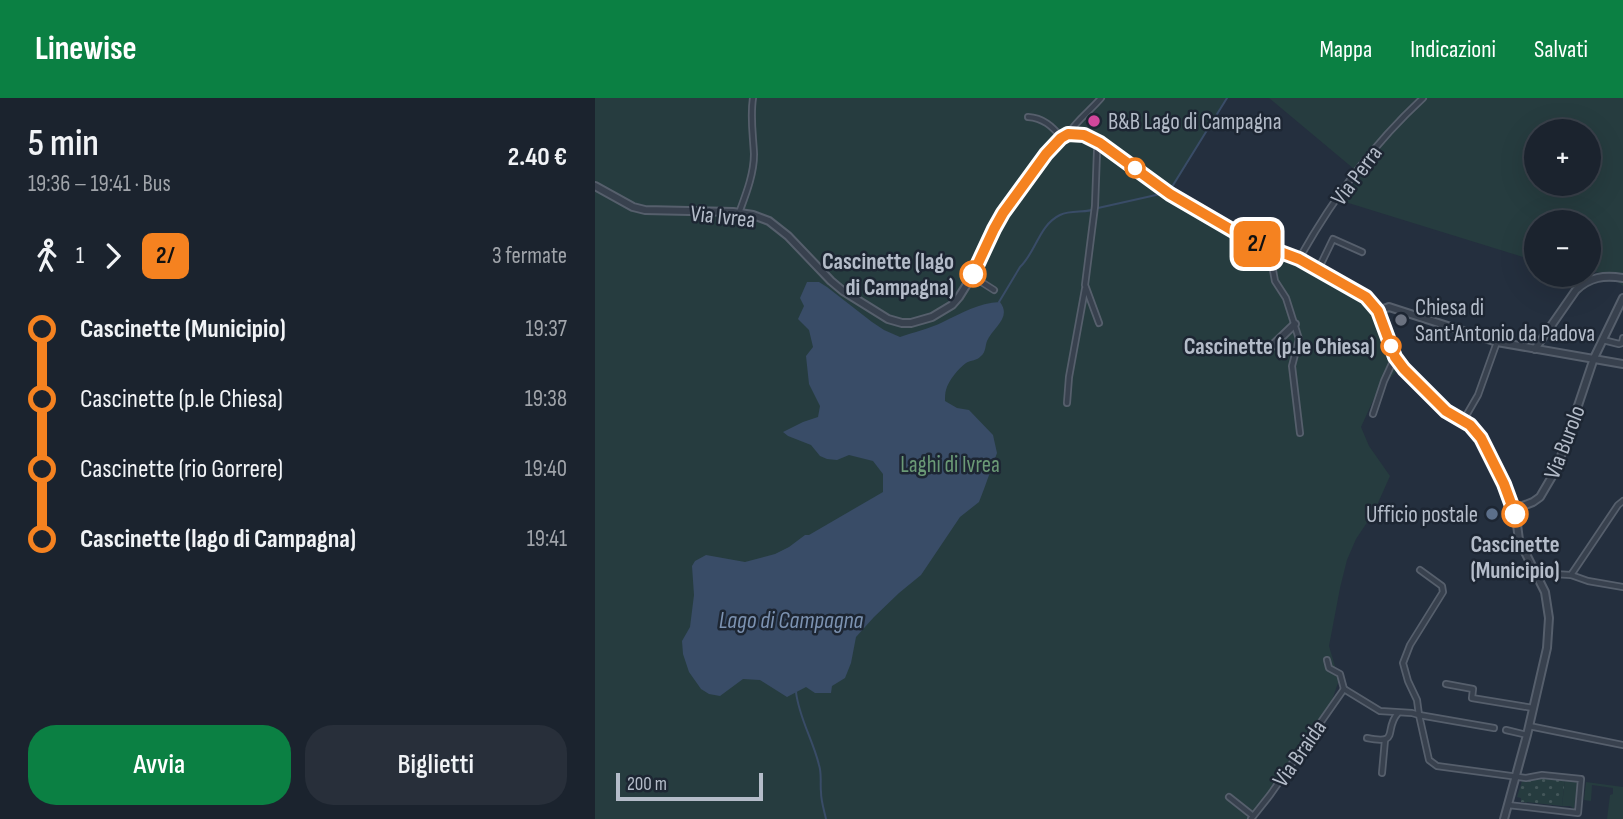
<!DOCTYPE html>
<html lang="it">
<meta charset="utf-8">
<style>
:root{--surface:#1b232e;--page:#282f3a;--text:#f1f3f6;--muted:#a0a4aa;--line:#39404a;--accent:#0b8043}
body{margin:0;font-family:"Sofia Sans Condensed",sans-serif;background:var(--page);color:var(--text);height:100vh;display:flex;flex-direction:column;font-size:26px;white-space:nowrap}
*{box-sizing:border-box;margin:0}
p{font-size:23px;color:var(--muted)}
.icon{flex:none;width:38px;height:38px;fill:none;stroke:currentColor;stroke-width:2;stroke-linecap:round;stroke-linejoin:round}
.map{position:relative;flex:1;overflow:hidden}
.panel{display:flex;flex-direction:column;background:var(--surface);width:595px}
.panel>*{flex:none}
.badge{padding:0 14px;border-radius:10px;font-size:24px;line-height:46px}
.fabs{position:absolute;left:929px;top:21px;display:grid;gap:14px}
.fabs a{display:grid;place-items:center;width:77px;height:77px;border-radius:50%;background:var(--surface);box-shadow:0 7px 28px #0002,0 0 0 2px var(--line);font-size:35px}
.scale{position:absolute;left:21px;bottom:18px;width:147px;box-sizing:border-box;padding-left:7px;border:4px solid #b4bcc9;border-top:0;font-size:19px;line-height:24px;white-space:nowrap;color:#b4bcc9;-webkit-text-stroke:5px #1d2633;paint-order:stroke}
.map>.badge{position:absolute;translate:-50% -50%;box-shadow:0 0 0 4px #fff}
.legs{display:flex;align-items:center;gap:10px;height:77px;padding:0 28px;font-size:23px}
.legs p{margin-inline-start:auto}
.summary{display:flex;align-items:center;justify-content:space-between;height:119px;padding:0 28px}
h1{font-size:38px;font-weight:600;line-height:52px}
.action{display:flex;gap:14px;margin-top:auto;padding:14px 28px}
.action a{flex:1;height:80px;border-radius:28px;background:var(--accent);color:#fff;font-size:28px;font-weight:600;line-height:80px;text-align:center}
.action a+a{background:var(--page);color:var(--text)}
ul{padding:0 28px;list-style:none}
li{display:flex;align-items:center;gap:24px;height:70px;font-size:26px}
li i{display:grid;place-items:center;width:10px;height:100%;margin:0 9px;background:currentColor}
li i::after{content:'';width:18px;height:18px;margin:-9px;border:5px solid;border-radius:50%;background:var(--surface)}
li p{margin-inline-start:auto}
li:first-child i{background:linear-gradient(#0000 50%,currentColor 0)}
li:last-child i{background:linear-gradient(currentColor 50%,#0000 0)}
header{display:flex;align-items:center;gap:42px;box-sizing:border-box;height:98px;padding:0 35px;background:var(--accent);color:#fff}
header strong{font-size:33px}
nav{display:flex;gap:38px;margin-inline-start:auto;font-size:24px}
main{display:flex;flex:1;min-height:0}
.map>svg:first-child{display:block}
</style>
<header>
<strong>Linewise</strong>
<nav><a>Mappa</a><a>Indicazioni</a><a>Salvati</a></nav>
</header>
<main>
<section class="panel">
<div class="summary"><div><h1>5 min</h1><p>19:36 – 19:41 · Bus</p></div><b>2.40 €</b></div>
<div class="legs"><svg class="icon" aria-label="walk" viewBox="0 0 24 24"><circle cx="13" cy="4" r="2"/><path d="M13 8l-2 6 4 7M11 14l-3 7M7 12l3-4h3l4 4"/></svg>1<svg class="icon" aria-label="forward" viewBox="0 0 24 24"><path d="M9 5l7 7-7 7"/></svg><b class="badge" style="background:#f58220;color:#111">2/</b><p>3 fermate</p></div>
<ul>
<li><i style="color:#f58220"></i><b>Cascinette (Municipio)</b><p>19:37</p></li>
<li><i style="color:#f58220"></i><span>Cascinette (p.le Chiesa)</span><p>19:38</p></li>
<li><i style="color:#f58220"></i><span>Cascinette (rio Gorrere)</span><p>19:40</p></li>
<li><i style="color:#f58220"></i><b>Cascinette (lago di Campagna)</b><p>19:41</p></li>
</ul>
<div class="action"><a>Avvia</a><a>Biglietti</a></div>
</section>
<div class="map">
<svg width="1028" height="721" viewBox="0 0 1028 721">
<defs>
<pattern id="grass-dots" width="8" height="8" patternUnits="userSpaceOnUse" patternTransform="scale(1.75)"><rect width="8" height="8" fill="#263c3f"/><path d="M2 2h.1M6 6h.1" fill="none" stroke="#435659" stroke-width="1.8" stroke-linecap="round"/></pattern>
</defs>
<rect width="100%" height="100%" fill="#242f3e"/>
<!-- grass -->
<polygon fill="url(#grass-dots)" points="947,678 970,680 967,708 932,704 930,707 930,704 926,704 926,700 922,699 927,683 933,683"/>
<!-- park -->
<g fill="#263c3f" fill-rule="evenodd">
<polygon points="0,0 631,0 578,90 598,101 624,120 706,159 779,200 806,268 781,296 766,329 774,348 795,378 779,414 761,441 752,462 745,490 734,548 744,582 732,617 715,647 698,671 664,712 661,721 0,721"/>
<path d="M674,0h354v188l-15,-12 -19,-3v-49h-52l-1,39 -194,-60 18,-27zM942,33h52v53h-52z"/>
<polygon points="970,680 983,683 979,711 975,708 967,708"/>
<polygon points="991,684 1028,689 1028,721 1012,721 1015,697 1018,696 1018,690 997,687 996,703 989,702"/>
</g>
<!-- water -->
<path fill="#394c67" d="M212,184h12l8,5 45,35 12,8 16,7c14,-5 29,-8 43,-15 19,-9 35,-19 57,-20 12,16 -7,25 -13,39 -2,5 -1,11 -6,15 -4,5 -10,4 -15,7 -7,5 -18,18 -20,27 -1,3 -1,7 -1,11l12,7 12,2 24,25 4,18 -13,36 -5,13 -19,15 -39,58 -22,18 -25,24 -18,20 -5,26 -6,15 -13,8 -1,7h-16l-9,-6 -19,10 -27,-17 -17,-1 -23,17 -11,-2 -8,-5 -12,-17 -6,-18 -1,-13 8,-14 4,-32 -2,-29 3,-5 11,-6 39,7 30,-8 14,-7 16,-12h4l74,-43v-18l-10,-13 -24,-6 -12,5 -10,-1 -7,-3 -9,-11 -23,-9 -5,-4 20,-10 15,-5 2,-11 -11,-22 -3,-28 7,-9 -4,-17 -11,-11 6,-13 -4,-8z"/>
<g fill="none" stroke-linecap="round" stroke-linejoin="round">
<!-- stream -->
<g stroke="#394c67" stroke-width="2">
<polyline points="575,92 632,0"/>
<path d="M404,204l21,-35c16,-15 19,-42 40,-52 12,-6 26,-1 38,-7l67,-15"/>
<path d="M201,594c3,26 17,48 23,73 3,9 1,18 2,27 0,9 3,18 5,27"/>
</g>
<!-- minor casing -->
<g stroke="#565f6c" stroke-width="8">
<g id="minor">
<path d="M433,19c15,1 24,9 33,20"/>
<path d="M474,35c8,-13 22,-23 32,-35"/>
<path d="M144,115c7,-19 15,-39 15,-59 -1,-20 -4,-37 -1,-56"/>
<polyline points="674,151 680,183 691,200 704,241 697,268 705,335"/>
<path d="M704,161c33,-59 74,-115 124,-161"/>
<polyline points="723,172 738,141 767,154"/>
<polyline points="377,178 399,192"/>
<polyline points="504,225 490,187 500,108 502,53 505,45"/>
<polyline points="1008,242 1024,246 1027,245 1028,240"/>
<polyline points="472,305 474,279 490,191"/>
<polyline points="778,316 789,283 800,259"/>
<polyline points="868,323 883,297 902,244"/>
<polyline points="825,472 847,488 848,494 815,547 808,565 813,583 822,602 824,617 834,662 842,668 931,680 947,677 986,681 983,715 913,707"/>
<polyline points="941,475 976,477 1023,407 1028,403"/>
<polyline points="976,477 993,483 1028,489"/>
<polyline points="732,562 734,570 745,576 749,591"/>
<polyline points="851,586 878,591 877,600 938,610"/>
<polyline points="749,591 785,613 817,615 824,617 899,630"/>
<polyline points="934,628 1028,647"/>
<polyline points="911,632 932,637"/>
<path d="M772,640c34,7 16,-8 31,-25"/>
<polyline points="787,675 790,642"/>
<polyline points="634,699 658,718"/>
<polyline points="656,721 675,697 749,591"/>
</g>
</g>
<!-- tertiary casing -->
<g stroke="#565f6c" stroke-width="10">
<g id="tertiary">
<polyline points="0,88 38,109 50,112 138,114 158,117 174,123 193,138 236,183 248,193 293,221 307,225 316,225 337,219 357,207 364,199 377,178 399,131 421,96 451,56 466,39 473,36 480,35 489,37 505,45 575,96 654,142 704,161 771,199 783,213 800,259 809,271 851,313 875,327 886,340 920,411 924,442 950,494 954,520 952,550 932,637 909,721"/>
<polyline points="783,213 794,209 902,244 1028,266"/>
<polyline points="676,249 700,226"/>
<path d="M940,251l41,-59c14,-13 28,-15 47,-12"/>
<polyline points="920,411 938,404 945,399 962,370 999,260 1028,200"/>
</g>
</g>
<!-- minor -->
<use href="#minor" stroke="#38414e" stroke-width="4.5"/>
<!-- tertiary -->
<use href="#tertiary" stroke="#38414e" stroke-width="6"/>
</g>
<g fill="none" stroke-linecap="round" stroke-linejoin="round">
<!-- line-1 casing -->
<g stroke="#fff" stroke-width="16">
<polyline id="line-1" points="378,176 399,131 408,115 451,56 466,40 473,36 489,37 505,45 575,96 654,142 704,161 771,199 783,213 800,259 809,271 851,313 875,327 886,340 909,386 920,416"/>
</g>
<!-- line-1 -->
<use href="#line-1" stroke="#f58220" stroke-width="10"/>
</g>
<!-- markers -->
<circle fill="#d1479c" stroke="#1d2633" stroke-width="2.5" cx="499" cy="23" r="7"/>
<g fill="#fff" stroke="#f58220" stroke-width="3.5">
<circle cx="540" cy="70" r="9"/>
<circle cx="378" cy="176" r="12"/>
<circle cx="796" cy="248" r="9"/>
<circle cx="920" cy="416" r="12"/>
</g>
<circle fill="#6b7280" stroke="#1d2633" stroke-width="2.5" cx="806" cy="222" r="7"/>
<circle fill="#5c6f8a" stroke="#1d2633" stroke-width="2.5" cx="897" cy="416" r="7"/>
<g text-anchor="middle" stroke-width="5" stroke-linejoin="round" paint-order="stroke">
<!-- poi labels -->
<g font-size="23" fill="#b4bcc9" stroke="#1d2633" text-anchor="start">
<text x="513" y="31">B&amp;B Lago di Campagna</text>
<text x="820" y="217">Chiesa di<tspan x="820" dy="26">Sant'Antonio da Padova</tspan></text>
<text x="883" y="424" text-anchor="end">Ufficio postale</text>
</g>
<!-- street labels -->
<g font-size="23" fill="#b4bcc9" stroke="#1d2633">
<text transform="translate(761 77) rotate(-53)" y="8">Via Perra</text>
<text transform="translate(128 118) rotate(6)" y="8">Via Ivrea</text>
<text transform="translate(969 344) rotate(-69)" y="8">Via Burolo</text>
<text transform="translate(704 655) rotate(-55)" y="8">Via Braida</text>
</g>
<!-- stop labels -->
<g font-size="23" font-weight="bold" fill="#b4bcc9" stroke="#1d2633" text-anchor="end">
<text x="359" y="171">Cascinette (lago<tspan x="359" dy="26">di Campagna)</tspan></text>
<text x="780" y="256">Cascinette (p.le Chiesa)</text>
<text x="920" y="454" text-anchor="middle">Cascinette<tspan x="920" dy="26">(Municipio)</tspan></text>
</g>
<!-- park labels -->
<g font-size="23" fill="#6b9a76" stroke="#1d2633">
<text x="355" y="374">Laghi di Ivrea</text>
</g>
<!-- water labels -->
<g font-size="24" font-style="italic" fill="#7c92b1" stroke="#1d2633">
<text x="196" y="530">Lago di Campagna</text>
</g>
</g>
</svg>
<div class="fabs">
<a>+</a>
<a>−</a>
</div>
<div class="scale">200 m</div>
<b class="badge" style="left:662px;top:146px;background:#f58220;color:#111">2/</b>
</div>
</main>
